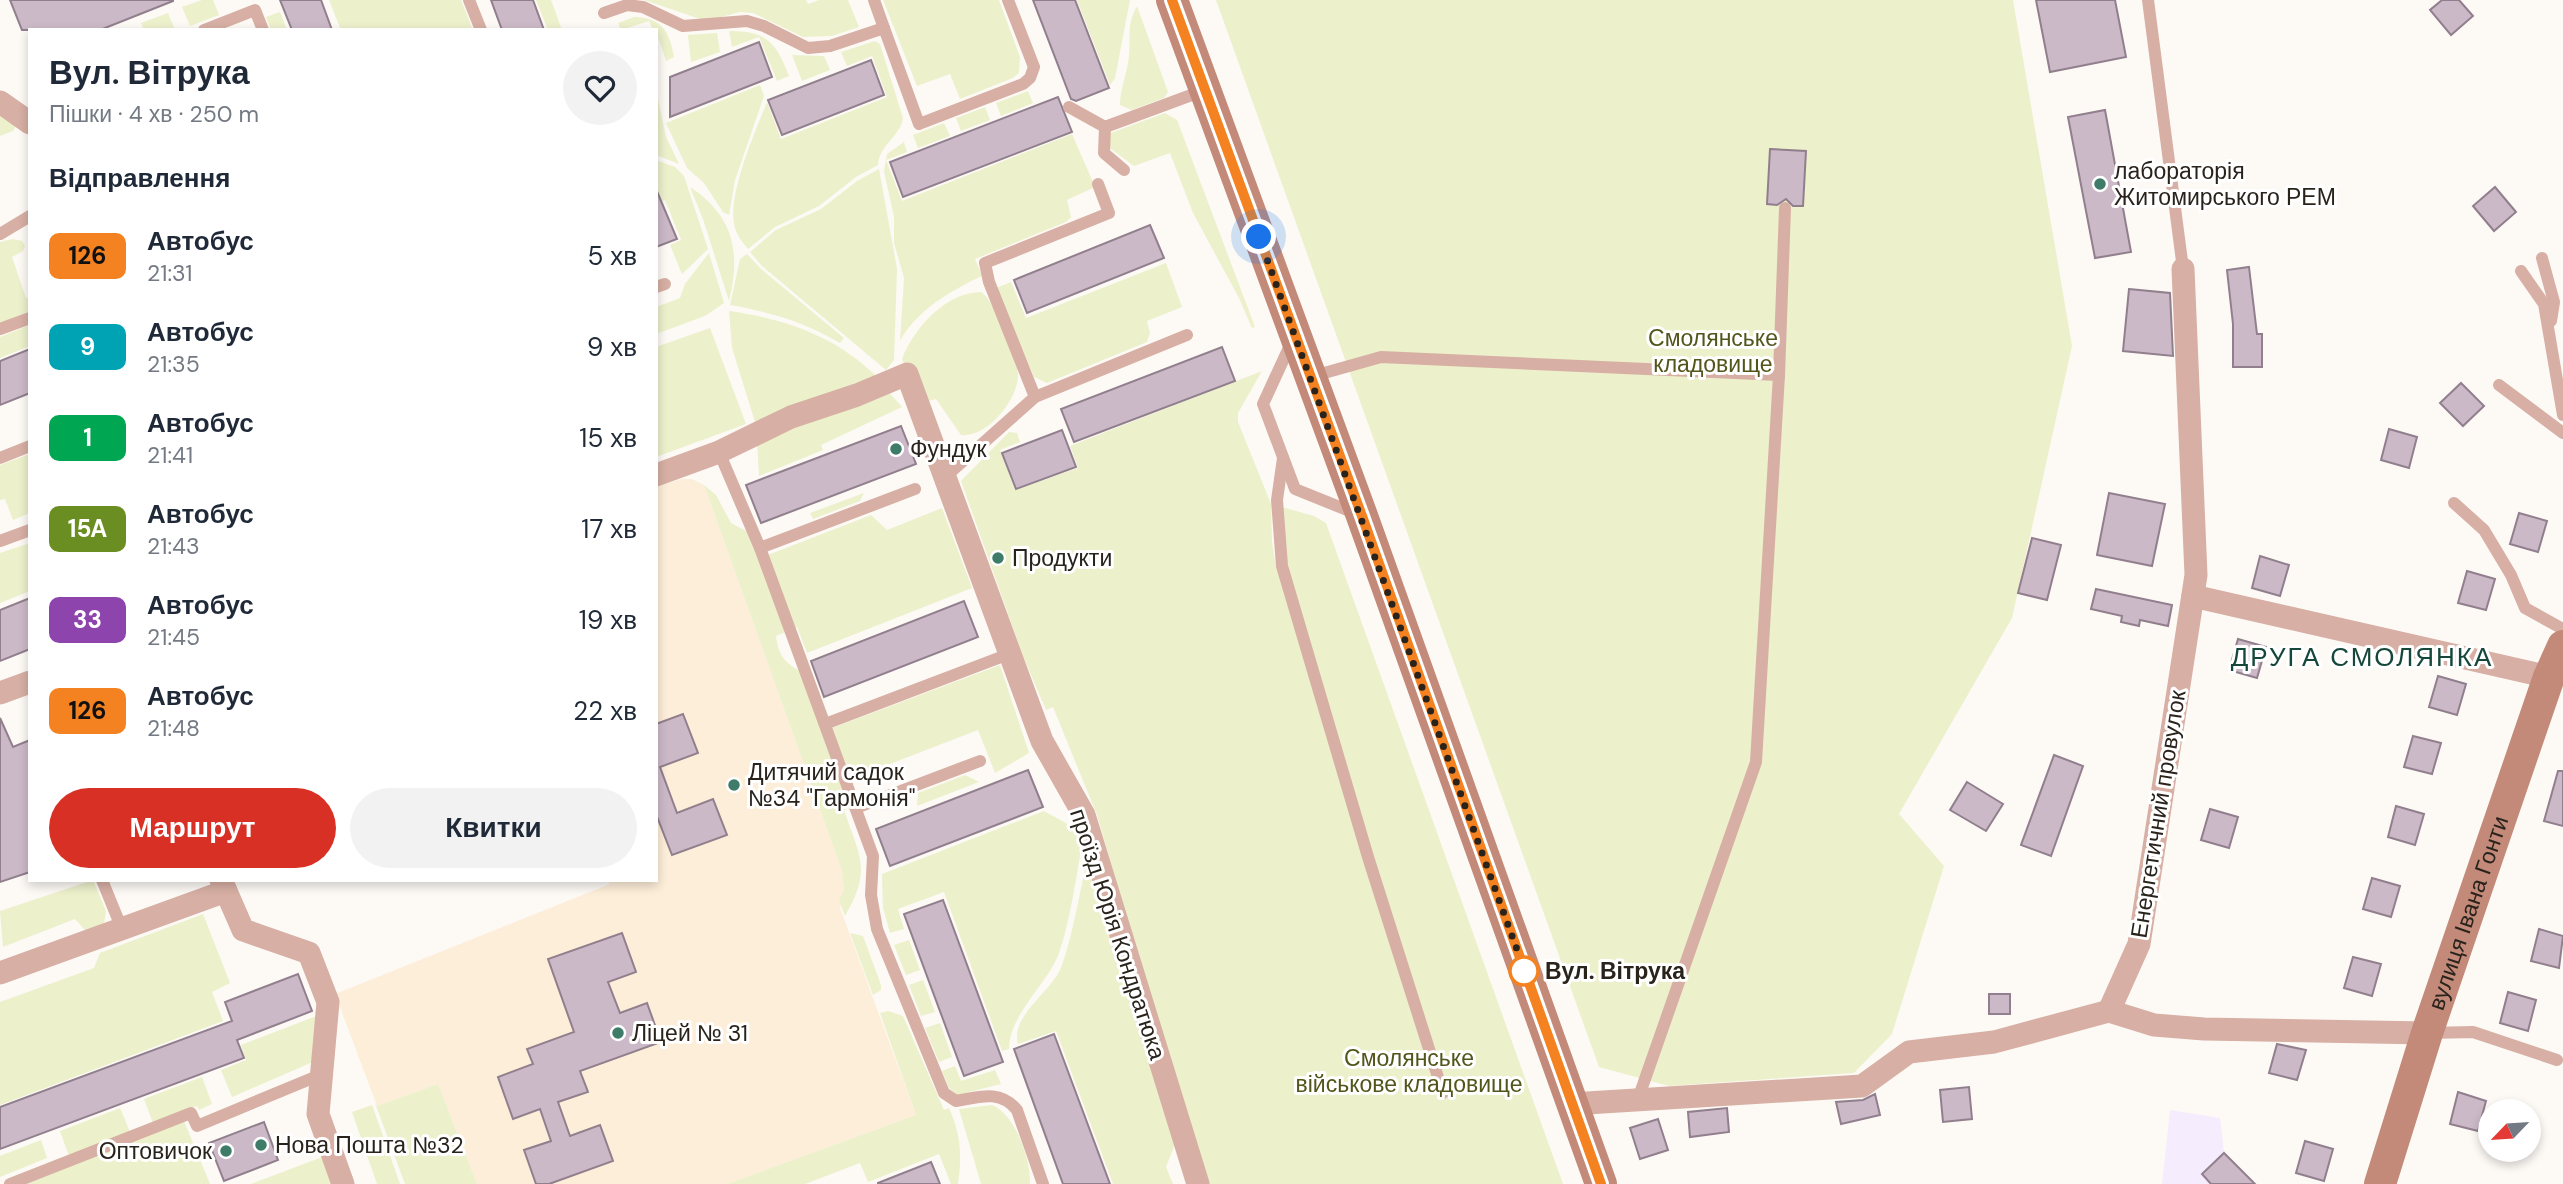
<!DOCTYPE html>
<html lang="uk">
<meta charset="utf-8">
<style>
:root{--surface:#fff;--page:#f2f2f3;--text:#1f2937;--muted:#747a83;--accent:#d93025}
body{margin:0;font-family:"DM Sans",sans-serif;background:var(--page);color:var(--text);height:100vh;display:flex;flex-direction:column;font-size:26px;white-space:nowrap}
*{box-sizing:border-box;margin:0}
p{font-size:23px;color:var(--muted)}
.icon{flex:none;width:38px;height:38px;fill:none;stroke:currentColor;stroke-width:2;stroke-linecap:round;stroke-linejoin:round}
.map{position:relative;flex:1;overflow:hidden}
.details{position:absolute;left:28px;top:28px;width:630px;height:854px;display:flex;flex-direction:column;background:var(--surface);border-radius:0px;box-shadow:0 4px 10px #0003}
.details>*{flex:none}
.badge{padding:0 14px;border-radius:10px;font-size:24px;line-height:46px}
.needle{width:46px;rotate:245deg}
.tools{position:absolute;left:2478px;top:1099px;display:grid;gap:14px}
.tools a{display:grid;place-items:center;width:63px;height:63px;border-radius:50%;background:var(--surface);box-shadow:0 4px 10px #0003;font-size:35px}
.you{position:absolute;width:35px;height:35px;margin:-18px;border:5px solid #fff;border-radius:50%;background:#1a73e8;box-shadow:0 0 0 10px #1a73e833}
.map>.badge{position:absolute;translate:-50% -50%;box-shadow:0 0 0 4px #fff}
h2{padding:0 21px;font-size:26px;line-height:63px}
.round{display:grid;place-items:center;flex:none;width:74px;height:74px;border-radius:37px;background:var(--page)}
.summary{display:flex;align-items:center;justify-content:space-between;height:119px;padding:0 21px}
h1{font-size:33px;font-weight:600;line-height:52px}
.primary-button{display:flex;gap:14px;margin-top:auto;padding:14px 21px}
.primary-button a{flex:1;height:80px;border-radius:42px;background:var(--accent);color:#fff;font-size:28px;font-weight:600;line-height:80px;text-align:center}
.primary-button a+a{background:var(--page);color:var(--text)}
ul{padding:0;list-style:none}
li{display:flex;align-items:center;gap:21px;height:91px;padding:0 21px}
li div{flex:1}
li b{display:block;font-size:26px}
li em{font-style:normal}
li .badge{min-width:77px;font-weight:700;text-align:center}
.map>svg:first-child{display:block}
</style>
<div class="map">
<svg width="2563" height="1184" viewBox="0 0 2563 1184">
<rect width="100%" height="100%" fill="#fdfaf6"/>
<!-- commercial -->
<polygon fill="#f5ecfd" points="2170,1110 2220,1118 2224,1153 2255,1184 2162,1184"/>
<!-- built -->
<polygon fill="#fdeed9" points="681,479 692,479 704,485 841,868 844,890 840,908 916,1115 727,1184 477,1184 438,1084 377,1106 335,994 610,884 607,880 656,880 656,487"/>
<!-- green -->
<g fill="#ecf0cb">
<polygon points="202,0 213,0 219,15 190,26 182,7"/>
<polygon points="329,0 461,0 473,30 341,30"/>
<polygon points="536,0 551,0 562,30 548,30"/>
<polygon points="644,0 806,0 808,4 819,0 848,0 859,27 832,36 803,37 753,13 740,12 706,21"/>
<polygon points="883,0 999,0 1020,57 1019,73 1013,78 960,99 950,74 917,86"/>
<polygon points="1077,0 1130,0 1115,78 1110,85"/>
<polygon points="1216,0 2013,0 2072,346 2012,618 1899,814 1944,866 1892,1034 1854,1073 1669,1086 1599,1067"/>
<path d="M1137,6l31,86 -4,6 -32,12 -12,-5c0,-17 8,-33 9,-50 2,-22 -3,-28 8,-49z"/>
<polygon points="280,12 287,30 271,30 266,17"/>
<polygon points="168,13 175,30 144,30 141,23"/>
<path d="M634,17c28,0 36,16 40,40l-8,4 -10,-31h-3l-4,-9 -28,9 -3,-7z"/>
<path d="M729,31c38,0 47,11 60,45l-12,5 -18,-44 -27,10z"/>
<polygon points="717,33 720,52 691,62 688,35"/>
<path d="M875,41l5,3 23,74c-3,19 -24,27 -25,47l-22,12 -37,29 -44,21 -27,22c-4,-5 -10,-12 -12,-18 -12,-30 19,-99 31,-129l14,37 106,-42 -15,-41 -25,10 -6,-14z"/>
<polygon points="792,55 824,56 830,70 802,81"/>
<polygon points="760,85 764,96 735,180 729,215 723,212 704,183 687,168 666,123"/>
<polygon points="656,90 666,137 679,164 656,155"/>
<polygon points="1028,91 1033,103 1001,116 996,103"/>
<polygon points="985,107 990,120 961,131 956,118"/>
<polygon points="0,113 17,124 13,131 0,136"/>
<polygon points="1165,113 1177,120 1255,327 1252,328 1239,298 1193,213 1170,153 1134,166 1107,146 1108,134"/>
<polygon points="944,123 950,136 918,148 913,135"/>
<path d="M1072,134l23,53 -28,13 4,17 -5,5 -91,37 7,17c-32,15 -65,34 -82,65l4,-63 -10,-35v-26l-10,-46 3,-17 17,-12 3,10 -21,8 16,41z"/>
<polygon points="656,160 675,167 684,176 708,249 682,274 670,245 681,240 665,200 656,203"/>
<polygon points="879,169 897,269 894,360 886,370 762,266 750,252 776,230 821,209 857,181"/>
<path d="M690,187c44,29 51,66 39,114l-26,-82z"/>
<polygon points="13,239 22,241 25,246 23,251 12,257 26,298 30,297 30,311 0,323 0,242"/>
<polygon points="709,253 724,303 705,316 656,334 656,307 680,298 685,284"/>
<path d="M747,254l14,15 83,69 -4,5c-35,-21 -70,-31 -110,-38l10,-46z"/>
<polygon points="1166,263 1182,307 1147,321 1150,333 1147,342 1047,383 1034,377 996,288 1011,282 1026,318"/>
<path d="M981,292c13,7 38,69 37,84 -1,25 -31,62 -57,59l-25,-36 -16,4 -18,-44c11,-30 44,-67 79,-67z"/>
<path d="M729,311c56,8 106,25 147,65l-121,46 -23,-74z"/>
<polygon points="30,325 30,346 0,358 0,337"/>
<polygon points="710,328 746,424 656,457 656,347"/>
<polygon points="1262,371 1238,413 1238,422 1271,504 1272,542 1276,567 1282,507 1314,516 1326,523 1563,1184 1204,1184 1097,815 1053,707 1046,710 1023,656 961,481 1009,432 1017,433 1020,442 1000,450 1015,490 1078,468 1070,446"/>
<polygon points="885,388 902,407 821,445 823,450 759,476 757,441"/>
<polygon points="30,454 30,513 13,520 5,499 0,500 0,465"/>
<path d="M704,485l12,10 15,28 17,9 12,26 111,-43 16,15 55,-22 30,80 -165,65 -10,-26 -21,9c2,18 9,28 25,35l49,137 -6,2c16,48 28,59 1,106l-6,-15 5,-11 -3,-22z"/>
<polygon points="864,493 860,501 813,519 810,513"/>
<polygon points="30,543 30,591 0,603 0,553"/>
<polygon points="1000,665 1029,753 995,773 978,730 851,779 832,728"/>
<polygon points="965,775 979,782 917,806 918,793"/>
<path d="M1044,811l40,22c-6,32 -16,106 -30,131 -14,26 -45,54 -45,85l-7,2 -58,-159 -46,17 6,20 -14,4 -7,-25 -1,-34z"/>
<path d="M1088,857l87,287 -9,23 7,17h-60l-57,-153 -38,13c-8,-27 32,-52 42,-74 12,-29 20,-81 28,-113z"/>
<polygon points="93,880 106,911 104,924 86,931 75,919 3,947 0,911"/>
<polygon points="203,914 230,983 212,992 223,1021 0,1105 0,1002 94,968 100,953"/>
<polygon points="850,933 863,936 881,985 881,990 873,995"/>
<polygon points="909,940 920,970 906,975 894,945"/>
<polygon points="923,980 935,1012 921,1016 909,985"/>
<path d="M888,1011l15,5 41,94 5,-2c12,27 13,47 9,76h-7l-12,-30 -71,28 -8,-19 -55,21h-78l189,-69 -36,-102z"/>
<polygon points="319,1015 315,1061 232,1097 221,1070 246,1060 241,1045"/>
<polygon points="940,1023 952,1057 939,1062 925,1028"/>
<polygon points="955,1066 961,1081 995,1070 1001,1084 957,1095 949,1088 942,1071"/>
<polygon points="202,1077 212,1104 199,1110 197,1106 153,1123 144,1099"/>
<polygon points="438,1084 477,1184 405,1184 375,1103 377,1106"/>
<polygon points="372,1105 400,1184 377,1184 352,1112"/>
<path d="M992,1105c23,9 39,55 38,79h-49l-22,-75z"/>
<polygon points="120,1108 130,1132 69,1156 60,1131"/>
<polygon points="184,1121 210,1184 26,1184"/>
<polygon points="41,1140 47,1158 0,1177 0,1156"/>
<polygon points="325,1156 336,1184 251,1184"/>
</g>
<!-- building -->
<g fill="#ccb9c8" stroke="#917f8d" stroke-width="2">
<polygon points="10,0 173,0 173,1 100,30 22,30"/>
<polygon points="280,0 321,0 332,30 292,30"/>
<polygon points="491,0 533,0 544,30 502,30"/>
<polygon points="1033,0 1075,0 1109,88 1076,101 1071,99"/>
<polygon points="2036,0 2115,0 2126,57 2050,72"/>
<polygon points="2442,0 2459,0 2473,16 2451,35 2430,10"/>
<polygon points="759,42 772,77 670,117 670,77"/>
<polygon points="871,60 884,95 782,135 768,100"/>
<polygon points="1058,97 1072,132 903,197 890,162"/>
<polygon points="2105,110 2131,252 2095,258 2068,117"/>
<polygon points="1770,149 1806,151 1803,206 1793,206 1786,199 1777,205 1767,204"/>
<polygon points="2495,187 2516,212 2494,231 2473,206"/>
<polygon points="656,189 677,239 656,247"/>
<polygon points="1150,225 1164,258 1027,313 1014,280"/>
<polygon points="2249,267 2257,334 2262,334 2262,367 2233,367 2233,324 2227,270"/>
<polygon points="2129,289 2170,293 2173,356 2123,351"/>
<polygon points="1222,347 1235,381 1074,442 1061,409"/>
<polygon points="30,349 30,393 0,405 0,361"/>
<polygon points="2461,383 2484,406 2463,426 2440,403"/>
<polygon points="901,426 916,464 761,523 746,485"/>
<polygon points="2389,429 2417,437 2409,468 2381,460"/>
<polygon points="1062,430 1076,467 1016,489 1002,453"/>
<polygon points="2109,493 2165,504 2152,566 2097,555"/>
<polygon points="2519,513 2547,521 2538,552 2510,544"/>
<polygon points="2032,538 2061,545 2047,600 2018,593"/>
<polygon points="2260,556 2289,565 2280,596 2252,588"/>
<polygon points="2467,571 2495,579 2486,610 2458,603"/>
<polygon points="2096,589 2172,605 2168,626 2140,620 2139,626 2121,622 2122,616 2091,609"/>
<polygon points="30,598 30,649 0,661 0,610"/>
<polygon points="964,601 978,637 824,697 811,661"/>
<polygon points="2238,639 2266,647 2257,678 2229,670"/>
<polygon points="2438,676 2466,684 2457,715 2429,707"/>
<polygon points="683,714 698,753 660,767 677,813 713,799 727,835 672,855 656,814 656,724"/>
<polygon points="0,718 13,747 30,740 30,872 0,882"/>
<polygon points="2413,736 2441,743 2432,774 2404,767"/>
<polygon points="2054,755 2083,766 2051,856 2021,845"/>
<polygon points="1028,770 1043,807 890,866 876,829"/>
<polygon points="2558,771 2563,771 2563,826 2544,821"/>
<polygon points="1967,782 2003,804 1986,831 1950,810"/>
<polygon points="2396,806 2424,814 2415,845 2388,837"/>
<polygon points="2210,809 2238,817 2229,848 2201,840"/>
<polygon points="2372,878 2400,886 2391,917 2363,909"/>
<polygon points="943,900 1003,1062 964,1076 904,914"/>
<polygon points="2539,929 2563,936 2559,968 2531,961"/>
<polygon points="622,933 636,972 608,982 620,1013 647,1003 661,1042 580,1071 588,1092 558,1102 570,1136 600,1125 613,1161 549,1184 536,1184 524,1150 551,1141 540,1109 513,1119 498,1077 533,1064 527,1049 574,1032 548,959"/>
<polygon points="2353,957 2381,964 2372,996 2344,988"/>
<polygon points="298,974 312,1011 237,1040 244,1058 0,1149 0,1107 232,1021 225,1002"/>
<polygon points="2508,992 2536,1000 2528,1031 2500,1023"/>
<rect x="1989" y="994" width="21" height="20"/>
<polygon points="1054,1034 1110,1184 1063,1184 1014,1049"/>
<polygon points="2277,1044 2306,1050 2297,1080 2269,1073"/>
<polygon points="1969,1087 1972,1119 1943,1122 1940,1090"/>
<polygon points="2458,1092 2486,1101 2478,1131 2450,1124"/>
<polygon points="1875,1094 1880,1115 1841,1124 1836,1102 1863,1100"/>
<polygon points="1727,1108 1729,1132 1690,1137 1688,1112"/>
<polygon points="1658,1119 1668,1150 1640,1159 1630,1128"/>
<polygon points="264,1122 278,1160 224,1181 209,1143"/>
<polygon points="2305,1141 2333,1149 2324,1181 2296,1173"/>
<polygon points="2224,1153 2255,1184 2211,1184 2202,1174"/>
<polygon points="931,1162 940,1184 878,1184 878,1183"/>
</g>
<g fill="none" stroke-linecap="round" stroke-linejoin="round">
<!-- lane -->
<g stroke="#d7afa4" stroke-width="12">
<polyline points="469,0 481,30"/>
<polyline points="874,0 884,28"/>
<polyline points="2148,0 2183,269"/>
<polyline points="604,13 627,5 643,7 683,26 747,21 764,26 808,48 830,46 884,28 919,124 1023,84 1030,78 1034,67 1008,0"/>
<polyline points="204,30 255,10 263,30"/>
<polyline points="1069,107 1105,127"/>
<polyline points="1105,127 1205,90"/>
<polyline points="1105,127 1104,153 1124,170"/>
<polyline points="0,234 30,216"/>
<polyline points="2542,258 2554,302 2551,321"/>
<polyline points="2521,271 2544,304 2563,415"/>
<polyline points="656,287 665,284"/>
<polyline points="0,329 30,318"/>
<polyline points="1292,341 1263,404 1295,489 1357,514"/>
<polyline points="1310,377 1381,357 1779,375"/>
<polyline points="2499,385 2563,433"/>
<polyline points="1035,397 989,282 985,263 1109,213 1098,184"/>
<path d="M719,452l41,96 113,308 -2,39 6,34 67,164 12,8c23,-4 44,-12 61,9l26,74"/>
<polyline points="0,458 30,446"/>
<polyline points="1283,458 1277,500 1282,566 1368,857 1443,1093"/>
<polyline points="945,477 1035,397 1187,335"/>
<polyline points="2454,503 2484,530 2511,575 2525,608 2563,629"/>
<polyline points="0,541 30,530"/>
<polyline points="760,548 915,489"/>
<polyline points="825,724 1009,654"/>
<polyline points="856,808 980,761"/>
<polyline points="102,880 122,929"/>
<polyline points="2429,1033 2473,1032 2557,1060"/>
<polyline points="1638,1099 1756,762 1779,375 1785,208"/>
<polyline points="10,1184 191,1113 197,1126 320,1075"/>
</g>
<!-- street -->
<g stroke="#d7afa4" stroke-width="23">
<polyline points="0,102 30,123"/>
<polyline points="656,475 719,452 791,417 857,395 907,374 1042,741 1084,815 1198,1184"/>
<polyline points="2193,596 2549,677"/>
<polyline points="0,693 30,682"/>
<polyline points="226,891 243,930 309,953 328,1002 318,1114 343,1184"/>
<polyline points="0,973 226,891 221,880"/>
<polyline points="2109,1011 2139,944 2196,575 2183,269"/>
<polyline points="2109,1011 2154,1025 2204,1029 2427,1033"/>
<polyline points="1571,1104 1862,1086 1909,1052 1994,1042 2109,1011"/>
</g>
<!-- secondary -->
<g stroke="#c38a7a" stroke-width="32">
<polyline points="1172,0 1362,516 1601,1184"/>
<path id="s1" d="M2380,1184l47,-151 122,-356 14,-31"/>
</g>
</g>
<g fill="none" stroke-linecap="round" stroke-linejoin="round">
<!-- line casing -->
<g stroke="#fff" stroke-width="16">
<polyline id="line" points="1172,0 1362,516 1601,1184"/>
</g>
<!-- line -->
<use href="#line" stroke="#f58220" stroke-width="10"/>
<!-- walk -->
<polyline stroke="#29231c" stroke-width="7" stroke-dasharray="0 12.6" points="1259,237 1528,980 1524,971"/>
</g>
<!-- markers -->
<g fill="#3e7c69" stroke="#fff" stroke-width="2.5">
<circle cx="2100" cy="184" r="7"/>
<circle cx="896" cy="449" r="7"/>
<circle cx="998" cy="558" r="7"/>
<circle cx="734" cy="785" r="7"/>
<circle cx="618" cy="1033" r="7"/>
<circle cx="261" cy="1145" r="7"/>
<circle cx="226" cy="1151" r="7"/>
</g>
<circle fill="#fff" stroke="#f58220" stroke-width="3.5" cx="1524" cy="971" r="14"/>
<g text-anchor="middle" stroke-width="6" stroke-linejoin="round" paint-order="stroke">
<!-- poi labels -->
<g font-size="23" fill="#29231c" stroke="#fff" text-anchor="start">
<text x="2114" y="179">лабораторія<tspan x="2114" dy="26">Житомирського РЕМ</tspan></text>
<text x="910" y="457">Фундук</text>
<text x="1012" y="566">Продукти</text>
<text x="748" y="780">Дитячий садок<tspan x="748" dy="26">№34 "Гармонія"</tspan></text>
<text x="632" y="1041">Ліцей № 31</text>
<text x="275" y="1153">Нова Пошта №32</text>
<text x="212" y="1159" text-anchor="end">Оптовичок</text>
</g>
<!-- park labels -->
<g font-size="23" fill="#53551b" stroke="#fff">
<text x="1713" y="346">Смолянське<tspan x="1713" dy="26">кладовище</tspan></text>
<text x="1409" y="1066">Смолянське<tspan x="1409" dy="26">військове кладовище</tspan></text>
</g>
<!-- street labels -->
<g font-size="23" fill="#29231c" stroke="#fff">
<text transform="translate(2158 814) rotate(-81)" y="8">Енергетичний провулок</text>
<text dy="8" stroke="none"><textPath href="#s1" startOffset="285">вулиця Івана Гонти</textPath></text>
<text transform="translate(1118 934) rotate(72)" y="8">проїзд Юрія Кондратюка</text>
</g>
<!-- stop labels -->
<g font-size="23" font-weight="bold" fill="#29231c" stroke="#fff" text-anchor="start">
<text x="1545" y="979">Вул. Вітрука</text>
</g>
<!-- quarter labels -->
<g font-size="26" letter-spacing="2" fill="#15483a" stroke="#fff">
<text x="2362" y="666">ДРУГА СМОЛЯНКА</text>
</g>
</g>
</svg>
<div class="tools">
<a><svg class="needle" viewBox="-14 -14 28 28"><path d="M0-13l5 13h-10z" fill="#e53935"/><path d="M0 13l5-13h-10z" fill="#747a83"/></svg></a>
</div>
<div class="you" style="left:1259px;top:237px"></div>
<section class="details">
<div class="summary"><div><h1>Вул. Вітрука</h1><p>Пішки · 4 хв · 250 m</p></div><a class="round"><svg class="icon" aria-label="heart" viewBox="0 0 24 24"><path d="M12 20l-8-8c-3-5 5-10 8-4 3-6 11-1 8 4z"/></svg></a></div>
<h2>Відправлення</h2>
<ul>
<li><span class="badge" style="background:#f58220;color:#111">126</span><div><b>Автобус</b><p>21:31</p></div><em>5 хв</em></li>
<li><span class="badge" style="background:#00a3b4;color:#fff">9</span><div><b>Автобус</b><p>21:35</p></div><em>9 хв</em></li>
<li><span class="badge" style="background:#00a651;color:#fff">1</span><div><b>Автобус</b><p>21:41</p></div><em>15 хв</em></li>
<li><span class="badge" style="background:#6b8e23;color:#fff">15A</span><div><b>Автобус</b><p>21:43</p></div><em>17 хв</em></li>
<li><span class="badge" style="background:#8e44ad;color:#fff">33</span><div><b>Автобус</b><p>21:45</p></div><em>19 хв</em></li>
<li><span class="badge" style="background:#f58220;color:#111">126</span><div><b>Автобус</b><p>21:48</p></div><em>22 хв</em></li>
</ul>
<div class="primary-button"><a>Маршрут</a><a>Квитки</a></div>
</section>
</div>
